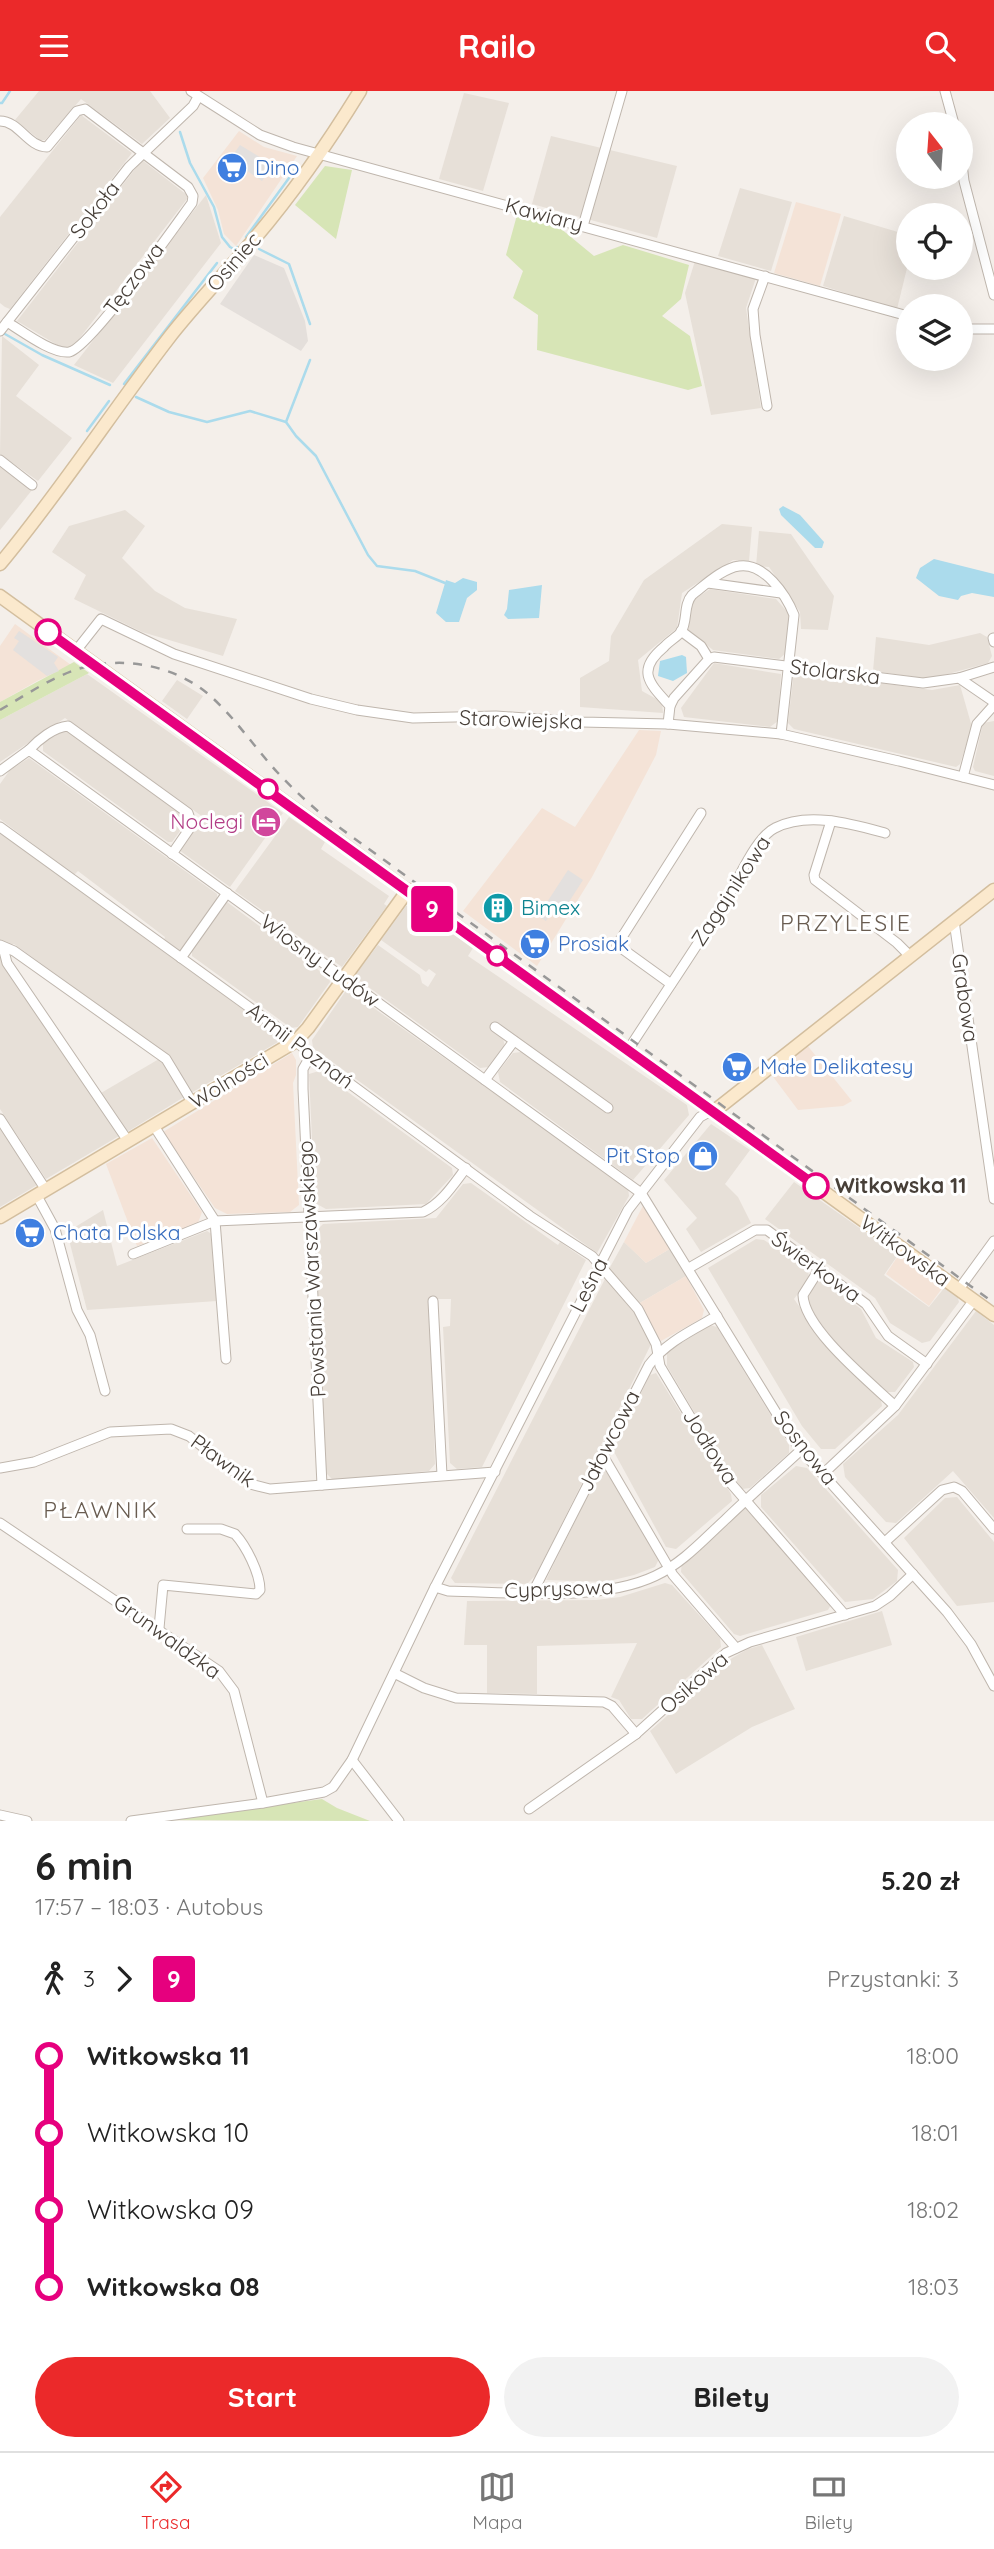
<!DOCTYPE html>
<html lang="pl">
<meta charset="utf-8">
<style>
:root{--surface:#fff;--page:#f2f2f2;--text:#222;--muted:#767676;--line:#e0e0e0;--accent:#eb292a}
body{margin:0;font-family:Quicksand,sans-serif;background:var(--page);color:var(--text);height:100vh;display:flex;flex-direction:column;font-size:26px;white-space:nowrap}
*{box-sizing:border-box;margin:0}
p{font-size:23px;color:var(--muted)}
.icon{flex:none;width:38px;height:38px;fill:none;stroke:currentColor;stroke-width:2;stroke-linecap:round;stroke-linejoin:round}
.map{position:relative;height:1730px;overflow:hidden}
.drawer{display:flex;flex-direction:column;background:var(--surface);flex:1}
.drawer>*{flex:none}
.badge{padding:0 14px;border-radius:5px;font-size:24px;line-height:46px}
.needle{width:46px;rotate:343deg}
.controls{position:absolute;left:896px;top:21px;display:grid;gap:14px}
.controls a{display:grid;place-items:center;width:77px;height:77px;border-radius:50%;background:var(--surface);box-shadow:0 7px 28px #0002;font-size:35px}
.map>.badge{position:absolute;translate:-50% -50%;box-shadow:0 0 0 4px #fff}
.legs{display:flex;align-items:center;gap:10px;height:77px;padding:0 35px;font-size:23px}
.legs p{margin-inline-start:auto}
.headline{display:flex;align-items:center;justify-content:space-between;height:119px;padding:0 35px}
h1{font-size:38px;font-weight:800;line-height:52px}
.primary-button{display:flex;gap:14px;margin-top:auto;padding:14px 35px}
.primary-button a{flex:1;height:80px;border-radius:42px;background:var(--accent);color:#fff;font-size:28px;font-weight:800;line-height:80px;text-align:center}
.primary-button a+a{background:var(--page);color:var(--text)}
ul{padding:0 35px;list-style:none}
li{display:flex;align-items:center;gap:24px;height:77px;font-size:26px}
li i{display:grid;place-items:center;width:10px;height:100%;margin:0 9px;background:currentColor}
li i::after{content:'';width:18px;height:18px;margin:-9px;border:5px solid;border-radius:50%;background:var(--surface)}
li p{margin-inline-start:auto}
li:first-child i{background:linear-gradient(#0000 50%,currentColor 0)}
li:last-child i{background:linear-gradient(currentColor 50%,#0000 0)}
header{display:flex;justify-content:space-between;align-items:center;height:91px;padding:0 35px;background:var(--accent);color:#fff;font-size:32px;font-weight:800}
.dock{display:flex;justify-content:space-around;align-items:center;height:98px;border-top:2px solid var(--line);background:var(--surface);font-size:19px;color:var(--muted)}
.dock a{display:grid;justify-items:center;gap:4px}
.dock .selected{color:var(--accent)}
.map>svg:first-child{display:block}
</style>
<header><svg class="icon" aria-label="menu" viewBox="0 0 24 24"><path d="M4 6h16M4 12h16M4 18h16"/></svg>Railo<svg class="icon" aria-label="search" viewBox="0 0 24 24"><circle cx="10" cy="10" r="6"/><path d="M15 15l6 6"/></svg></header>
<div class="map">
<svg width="994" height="1730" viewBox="0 0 994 1730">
<rect width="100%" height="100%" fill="#f4efea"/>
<!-- residential -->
<g fill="#e7e0d8">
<polygon points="39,0 150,0 170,27 142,53 81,8 45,49 40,49 15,29"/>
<polygon points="464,2 509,12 483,100 439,88"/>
<polygon points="81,24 132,62 10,218 5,216 0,212 0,126"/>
<polygon points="551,45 677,75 657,147 532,113"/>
<polygon points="142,69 187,104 187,108 69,261 17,230"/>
<polygon points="740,97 792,111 771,180 718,165"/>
<polygon points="206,104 221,152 113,292 74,274"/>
<polygon points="844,125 908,144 908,173 897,218 823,195"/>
<polygon points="695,170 756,187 746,217 761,317 711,324 685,202"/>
<polygon points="2,245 39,274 16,305 72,347 38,390 0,363"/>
<polygon points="0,376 32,399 0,439"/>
<polygon points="125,419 145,435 122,467 155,500 185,517 237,528 223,565 142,541 74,508 86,484 52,461 69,435"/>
<polygon points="722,433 752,436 749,470 733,469 682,502 677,537 638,569 642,600 662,611 663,622 580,616 580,587 609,570 611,545 644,489"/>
<polygon points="759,440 791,443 834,505 828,539 801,538 800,521 769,476 756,475"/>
<polygon points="710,498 776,508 790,524 786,562 779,568 713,559 688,539 692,510"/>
<polygon points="980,542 987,546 992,565 988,572 930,588 873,580 876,546 929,554"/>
<polygon points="714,572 781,583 778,630 770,636 684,626 681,617"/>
<polygon points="794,580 932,599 960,594 972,636 960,673 956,676 794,638 788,632"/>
<polygon points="87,583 283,722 230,796 179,759 203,726 65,627 0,671 0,629"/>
<polygon points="177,589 203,605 187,628 162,610"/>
<polygon points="994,630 994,685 975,680 973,676 983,632"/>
<polygon points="66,638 187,726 188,729 172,751 168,751 43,660 43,652"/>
<polygon points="29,667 217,803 217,809 180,861 164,849 165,846 78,780 74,784 0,728 0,693 10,679"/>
<polygon points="289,726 325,751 321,758 389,805 384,813 387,815 342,876 235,800"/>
<polygon points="0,742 280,945 278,951 191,1002 169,965 14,853 3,854 0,851"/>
<polygon points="227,811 329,887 330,891 298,936 291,937 192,865 192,859"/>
<polygon points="412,814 473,857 468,865 687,1014 689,1024 633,1089 500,991 498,981 513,962 521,961 607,1021 611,1014 496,933 491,938 503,947 505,956 489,976 480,977 356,887 355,884 378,854 420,884 422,892 428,896 436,883 429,878 426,881 381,849 406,815"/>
<polygon points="0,867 119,1045 46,1088 0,1018"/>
<polygon points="347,898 628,1097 629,1105 597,1162 313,957 312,949"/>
<polygon points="159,968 163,970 184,1006 127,1041 101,1002"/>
<polygon points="319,980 452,1077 453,1084 426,1113 326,1118 315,1112 309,983"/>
<polygon points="711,1033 750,1059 725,1093 738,1106 751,1132 701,1161 686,1138 697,1127 664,1089"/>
<polygon points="0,1037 37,1094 0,1116"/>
<polygon points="794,1091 898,1164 884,1184 929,1216 945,1196 957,1204 959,1211 930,1250 922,1252 890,1232 875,1207 765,1128"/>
<polygon points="471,1092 555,1152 558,1154 560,1151 586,1169 482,1376 457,1378 450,1372 443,1236 450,1235 451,1208 429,1208 435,1373 429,1380 333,1389 326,1382 315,1141 323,1133 436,1127 463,1093"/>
<polygon points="103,1119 117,1175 207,1140 213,1144 217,1210 87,1219 67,1141"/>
<polygon points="756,1148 764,1149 808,1178 809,1188 794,1208 820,1245 881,1309 882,1315 835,1358 821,1358 802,1335 708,1177"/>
<polygon points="624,1151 646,1172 673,1156 686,1185 638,1213 609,1178"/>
<polygon points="606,1186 635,1218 652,1251 638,1280 536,1484 527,1493 455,1492 451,1487"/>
<polygon points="824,1190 861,1218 876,1247 913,1271 914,1276 895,1301 887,1301 841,1258 820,1232 806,1208 817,1191"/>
<polygon points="976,1220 994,1234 994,1427 953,1380 896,1432 886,1431 845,1386 843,1373 898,1324"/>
<polygon points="710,1234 717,1236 789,1354 789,1362 750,1397 742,1398 725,1373 667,1275 667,1261"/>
<polygon points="656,1282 731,1403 732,1410 676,1458 666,1456 613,1359 650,1284"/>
<polygon points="796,1375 807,1377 898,1479 897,1490 873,1508 845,1511 761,1416 761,1404"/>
<polygon points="606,1379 659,1468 655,1476 634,1484 605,1491 546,1489 599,1381"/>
<polygon points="957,1406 994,1451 994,1511 957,1515 904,1447 945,1407"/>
<polygon points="748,1414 832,1512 828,1519 740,1545 734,1543 681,1481 682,1470"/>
<polygon points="665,1492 672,1494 720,1547 721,1556 642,1628 631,1628 619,1609 611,1606 637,1552 537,1555 537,1603 487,1602 487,1554 464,1554 467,1510 596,1509 620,1506"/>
<polygon points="882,1520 892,1554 806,1580 796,1546"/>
<polygon points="762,1554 795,1618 752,1636 676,1683 650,1640 732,1567 748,1558"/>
</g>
<!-- commercial -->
<g fill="#f4e3d7">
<polygon points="239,40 264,56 297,65 236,155 224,143 218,119 203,87"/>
<polygon points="796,111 841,123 820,195 774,182"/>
<polygon points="15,533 71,574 37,590 0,611 0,555"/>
<polygon points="639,639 661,640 656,664 592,786 537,875 463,820 542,717 575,736"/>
<polygon points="807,954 852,1010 843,1015 798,1019 771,983"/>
<polygon points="292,962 296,969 296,984 293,992 299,1114 290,1121 227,1123 215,1117 163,1041"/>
<polygon points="152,1047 202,1121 198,1132 137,1155 106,1073"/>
<polygon points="646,1109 673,1156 646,1172 624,1151"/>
<polygon points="898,1165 943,1196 929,1215 886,1183"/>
<polygon points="686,1185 704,1219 702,1227 661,1250 638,1213"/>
</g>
<!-- industrial -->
<polygon fill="#e4dfdb" points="254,164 284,177 305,230 308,250 301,260 220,213"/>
<!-- green -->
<g fill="#d7e5b6">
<polygon points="325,75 352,79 336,148 295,114"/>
<polygon points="517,124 560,137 594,165 623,154 689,174 681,208 662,225 690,245 702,295 688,299 537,259 538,224 513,207 523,180 506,164"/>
<polygon points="74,571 89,582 0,629 0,611"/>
<polygon points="322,1708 337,1717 370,1730 164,1729"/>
</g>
<!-- parking -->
<g fill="#e3e0de">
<polygon points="240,54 273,74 262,90 230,68"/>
<polygon points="19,540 58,566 54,572 59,580 47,585 13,559 19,550 14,547"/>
<polygon points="568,779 583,789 565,817 557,812 546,830 538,825"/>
</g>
<!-- water -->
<g fill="#abdbec">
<polygon points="783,415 800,424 824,451 822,457 815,457 781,424 779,418"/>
<polygon points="934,468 994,483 994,506 972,502 961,505 958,509 939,505 916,487 920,477"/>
<polygon points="463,487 477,491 477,499 467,507 459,531 446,531 436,522 446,489 455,492"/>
<polygon points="542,494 539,527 508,528 504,524 507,518 509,499"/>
<polygon points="682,564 686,566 687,582 673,590 658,585 660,570"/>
</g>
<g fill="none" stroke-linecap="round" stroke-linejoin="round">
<!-- stream -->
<g stroke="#abdbec" stroke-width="2.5">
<polyline points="0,12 2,12 10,0"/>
<polyline points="180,41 190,72 214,116 222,146 230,156 236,159 237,156"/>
<polyline points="246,146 297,76"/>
<polyline points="259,158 289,173 310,233"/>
<polyline points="5,243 42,264 110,294"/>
<polyline points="310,269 286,331 296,345 316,365 368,464 377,475 415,480 445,492"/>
<polyline points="124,293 217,172"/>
<polyline points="136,306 169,321 207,331 250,320 286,331"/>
<polyline points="87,340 109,310"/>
</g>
<!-- street casing -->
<g stroke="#bfb6ad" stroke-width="11">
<g id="street">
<polyline points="191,0 260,44 293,56 908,225"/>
<polyline points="945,0 954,33"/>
<path d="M0,30c19,0 28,26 47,26l30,-36 8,-2 103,78 5,9 -1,7c-17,23 -103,146 -123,149 -17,2 -47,-21 -62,-30"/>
<polyline points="961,64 964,90 994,204"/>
<polyline points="583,135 622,0"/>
<polyline points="765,185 753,218 755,244 767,315"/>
<polyline points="961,238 994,238"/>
<polyline points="0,240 129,76 193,15 198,6"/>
<polyline points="0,369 32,394"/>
<polyline points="708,492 781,502"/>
<polyline points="681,540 701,555 709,568 714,566 923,592 959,587 994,611"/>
<polyline points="993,547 994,551"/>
<polyline points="75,561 101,528 174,563 311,608 357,619 413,627 496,625 582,631 668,633 781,643 899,670 994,694"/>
<polyline points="959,587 994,576"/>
<polyline points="670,615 674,607 709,568"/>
<path d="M668,633l2,-18c-20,-22 -35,-35 -6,-59 4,-5 13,-10 17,-15 7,-11 2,-27 11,-37 13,-10 31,-27 47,-29 25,-4 47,29 55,49l-13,119"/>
<path d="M29,659c9,-10 25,-23 39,-24l120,87 4,12 -20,29"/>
<polyline points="0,680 29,659 641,1102 788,1341 801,1359 947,1521 971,1553 994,1595"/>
<polyline points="963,686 977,633 994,614"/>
<polyline points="831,730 814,784 815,789 897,852 910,865"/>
<polyline points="0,736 296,950 311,964 530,1125 592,1165 638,1218 656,1253 660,1275 728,1389 845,1524"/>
<polyline points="954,830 994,1108"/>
<polyline points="0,854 14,860 166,968 192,1011"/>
<polyline points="3,856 7,872 128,1050"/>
<polyline points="181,867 227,802"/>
<polyline points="671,893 617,854 701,722"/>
<polyline points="495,936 608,1017"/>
<path d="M628,959c33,-51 67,-101 99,-152 12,-19 29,-61 48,-70 33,-17 77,-4 110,5"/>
<polyline points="311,964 303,978 303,998 322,1394"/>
<polyline points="485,989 514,950"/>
<polyline points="0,1028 46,1099"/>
<polyline points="154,1035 215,1130 226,1268"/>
<polyline points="37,1105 55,1138 77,1219 90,1244 105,1300"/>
<path d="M133,1163l82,-33 208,-9c19,-9 30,-27 43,-44"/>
<polyline points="689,1177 755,1139 767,1139 866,1213 888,1245 927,1273"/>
<path d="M820,1177l-17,27c1,34 67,87 92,111"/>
<polyline points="959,1198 994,1150"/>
<polyline points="433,1210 442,1384"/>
<polyline points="602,1363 673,1484 736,1557"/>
<polyline points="0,1377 34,1371 110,1341 171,1338 189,1345 250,1393 270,1398 495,1381"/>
<polyline points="823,1383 895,1315 974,1209"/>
<polyline points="0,1432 219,1580 234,1600 263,1712"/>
<polyline points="885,1451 942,1399 954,1396 962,1400 994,1438"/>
<path d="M435,1496l13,4c62,1 152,11 207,-15 28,-13 49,-37 71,-57 25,-24 50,-46 75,-69"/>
<path d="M533,1501l116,-227c17,-23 44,-35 68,-49"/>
<path d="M159,1537l4,-43 93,9 4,-4c0,-17 -14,-44 -25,-56l-14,-5h-34"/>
<polyline points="394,1582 424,1597 456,1607 604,1611 612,1615 636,1643"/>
<polyline points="352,1669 399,1730"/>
<polyline points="529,1718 636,1643 726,1562 750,1551 875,1515 890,1505 913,1483"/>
<polyline points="0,1724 27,1730"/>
<polyline points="131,1730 263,1712 324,1701 333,1696 352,1669 435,1496 628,1119 700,1026 711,1020"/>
</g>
</g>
<!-- secondary casing -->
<g stroke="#d3be9e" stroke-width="15">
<g id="secondary">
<path d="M0,473c60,-72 111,-151 168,-225 27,-35 59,-67 87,-101 39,-46 73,-95 105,-147"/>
<polyline points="0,505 994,1224"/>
<polyline points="711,1020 717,1018 994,799"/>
<polyline points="0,1126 296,950 308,937 408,799"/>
</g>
</g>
<!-- street -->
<use href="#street" stroke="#fff" stroke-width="9"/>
<!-- secondary -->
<use href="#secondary" stroke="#fbe9cd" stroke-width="12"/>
<!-- rail -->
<path stroke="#989898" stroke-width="2.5" stroke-dasharray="9 9" stroke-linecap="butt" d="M0,619c24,-14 49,-31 75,-40 44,-15 96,-6 132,23 27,23 47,54 71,80 16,17 33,33 51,47l665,483"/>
</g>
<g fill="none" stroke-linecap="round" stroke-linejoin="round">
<!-- line-1 casing -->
<g stroke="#fff" stroke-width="16">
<polyline id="line-1" points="48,541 816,1095"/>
</g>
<!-- line-1 -->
<use href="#line-1" stroke="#e6007e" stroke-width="10"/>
</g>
<!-- icons -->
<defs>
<g id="supermarket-disc" transform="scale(1.575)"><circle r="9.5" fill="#3f7fe0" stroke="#fff"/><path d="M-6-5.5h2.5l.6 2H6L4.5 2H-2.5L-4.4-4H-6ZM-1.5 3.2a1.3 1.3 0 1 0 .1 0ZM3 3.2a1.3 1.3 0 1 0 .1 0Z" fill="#fff"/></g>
<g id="hotel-disc" transform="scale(1.575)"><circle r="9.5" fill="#d1479c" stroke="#fff"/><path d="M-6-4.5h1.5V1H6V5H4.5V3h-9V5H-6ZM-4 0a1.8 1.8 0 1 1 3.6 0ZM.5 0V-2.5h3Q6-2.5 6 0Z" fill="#fff"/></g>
<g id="building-disc" transform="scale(1.575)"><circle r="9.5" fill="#0f9aa8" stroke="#fff"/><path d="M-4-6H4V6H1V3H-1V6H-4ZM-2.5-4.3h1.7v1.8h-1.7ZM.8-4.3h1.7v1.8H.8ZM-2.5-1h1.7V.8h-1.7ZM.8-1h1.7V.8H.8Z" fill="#fff"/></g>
<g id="shop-disc" transform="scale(1.575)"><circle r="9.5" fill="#3f7fe0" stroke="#fff"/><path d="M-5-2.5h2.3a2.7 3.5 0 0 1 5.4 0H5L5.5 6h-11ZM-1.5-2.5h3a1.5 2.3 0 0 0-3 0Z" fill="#fff"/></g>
</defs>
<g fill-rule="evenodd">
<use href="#supermarket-disc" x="232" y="77"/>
<use href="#hotel-disc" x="266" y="731"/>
<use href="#building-disc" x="498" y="817"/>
<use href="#supermarket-disc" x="535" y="853"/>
<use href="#supermarket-disc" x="737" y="976"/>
<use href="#shop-disc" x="703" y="1065"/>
<use href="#supermarket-disc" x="30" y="1142"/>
</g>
<!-- markers -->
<g fill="#fff" stroke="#e6007e" stroke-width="3.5">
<circle cx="48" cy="541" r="12"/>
<circle cx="268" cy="698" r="9"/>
<circle cx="497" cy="865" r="9"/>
<circle cx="816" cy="1095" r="12"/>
</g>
<g text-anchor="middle" stroke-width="6" stroke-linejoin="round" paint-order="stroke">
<!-- shop labels -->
<g font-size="21" fill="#366cbe" stroke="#fff" text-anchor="start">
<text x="255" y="84">Dino</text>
<text x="558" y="860">Prosiak</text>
<text x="760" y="983">Małe Delikatesy</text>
<text x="680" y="1072" text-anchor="end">Pit Stop</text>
<text x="53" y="1149">Chata Polska</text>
</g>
<!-- street labels -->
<g font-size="21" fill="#473f38" stroke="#fff">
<text transform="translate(95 119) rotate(-52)" y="7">Sokoła</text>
<text transform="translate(544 124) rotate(15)" y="7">Kawiary</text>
<text transform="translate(234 171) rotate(-49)" y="7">Osiniec</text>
<text transform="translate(134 188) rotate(-53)" y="7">Tęczowa</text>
<text transform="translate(835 581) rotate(7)" y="7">Stolarska</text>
<text transform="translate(521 629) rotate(2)" y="7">Starowiejska</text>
<text transform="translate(731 800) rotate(-57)" y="7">Zagajnikowa</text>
<text transform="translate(320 870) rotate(36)" y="7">Wiosny Ludów</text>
<text transform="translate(965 907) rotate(82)" y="7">Grabowa</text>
<text transform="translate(300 955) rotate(37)" y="7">Armii Poznań</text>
<text transform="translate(229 990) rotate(-31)" y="7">Wolności</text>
<text transform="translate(905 1160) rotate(36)" y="7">Witkowska</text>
<text transform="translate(816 1176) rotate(36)" y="7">Świerkowa</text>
<text transform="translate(312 1178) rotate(-93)" y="7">Powstania Warszawskiego</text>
<text transform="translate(589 1194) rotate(-63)" y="7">Leśna</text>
<text transform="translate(609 1350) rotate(-63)" y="7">Jałowcowa</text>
<text transform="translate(710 1356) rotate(58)" y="7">Jodłowa</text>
<text transform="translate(805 1357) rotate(52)" y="7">Sosnowa</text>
<text transform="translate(223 1370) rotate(36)" y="7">Pławnik</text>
<text transform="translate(559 1498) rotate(-2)" y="7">Cyprysowa</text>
<text transform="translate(167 1546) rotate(36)" y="7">Grunwaldzka</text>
<text transform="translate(694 1592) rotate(-41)" y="7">Osikowa</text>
</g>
<!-- hotel labels -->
<g font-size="21" fill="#b23c85" stroke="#fff" text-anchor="end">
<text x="243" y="738">Noclegi</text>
</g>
<!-- culture labels -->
<g font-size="21" fill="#0d838f" stroke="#fff" text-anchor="start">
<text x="521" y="824">Bimex</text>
</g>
<!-- stop labels -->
<g font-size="21" font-weight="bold" fill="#473f38" stroke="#fff" text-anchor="start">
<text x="835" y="1102">Witkowska 11</text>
</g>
<!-- neighbourhood labels -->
<g font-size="23" letter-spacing="2" fill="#695c50" stroke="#fff">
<text x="846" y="840">PRZYLESIE</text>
<text x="101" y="1427">PŁAWNIK</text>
</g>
</g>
</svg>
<div class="controls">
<a><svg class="needle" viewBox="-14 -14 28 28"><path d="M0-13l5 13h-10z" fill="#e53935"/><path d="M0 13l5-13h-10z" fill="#767676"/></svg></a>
<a><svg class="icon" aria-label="locate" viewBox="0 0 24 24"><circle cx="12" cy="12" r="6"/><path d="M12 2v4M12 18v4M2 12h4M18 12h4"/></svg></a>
<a><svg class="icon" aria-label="layers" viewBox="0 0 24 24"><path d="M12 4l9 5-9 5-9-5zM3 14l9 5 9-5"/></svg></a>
</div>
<b class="badge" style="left:432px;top:818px;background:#e6007e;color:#fff">9</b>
</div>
<section class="drawer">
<div class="headline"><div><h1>6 min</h1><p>17:57 – 18:03 · Autobus</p></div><b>5.20 zł</b></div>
<div class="legs"><svg class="icon" aria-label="walk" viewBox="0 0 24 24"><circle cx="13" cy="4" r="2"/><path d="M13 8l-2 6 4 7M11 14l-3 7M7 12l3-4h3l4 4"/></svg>3<svg class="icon" aria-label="forward" viewBox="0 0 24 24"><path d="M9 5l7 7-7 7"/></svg><b class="badge" style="background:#e6007e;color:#fff">9</b><p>Przystanki: 3</p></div>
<ul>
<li><i style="color:#e6007e"></i><b>Witkowska 11</b><p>18:00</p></li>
<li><i style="color:#e6007e"></i><span>Witkowska 10</span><p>18:01</p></li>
<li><i style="color:#e6007e"></i><span>Witkowska 09</span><p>18:02</p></li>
<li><i style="color:#e6007e"></i><b>Witkowska 08</b><p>18:03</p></li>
</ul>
<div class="primary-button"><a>Start</a><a>Bilety</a></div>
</section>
<nav class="dock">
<a class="selected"><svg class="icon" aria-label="directions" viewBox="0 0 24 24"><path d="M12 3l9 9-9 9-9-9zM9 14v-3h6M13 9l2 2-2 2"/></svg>Trasa</a>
<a><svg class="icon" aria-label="map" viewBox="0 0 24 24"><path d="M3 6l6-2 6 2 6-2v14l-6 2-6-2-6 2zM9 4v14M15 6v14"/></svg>Mapa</a>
<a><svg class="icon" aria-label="tickets" viewBox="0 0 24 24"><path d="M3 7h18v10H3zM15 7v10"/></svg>Bilety</a>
</nav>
